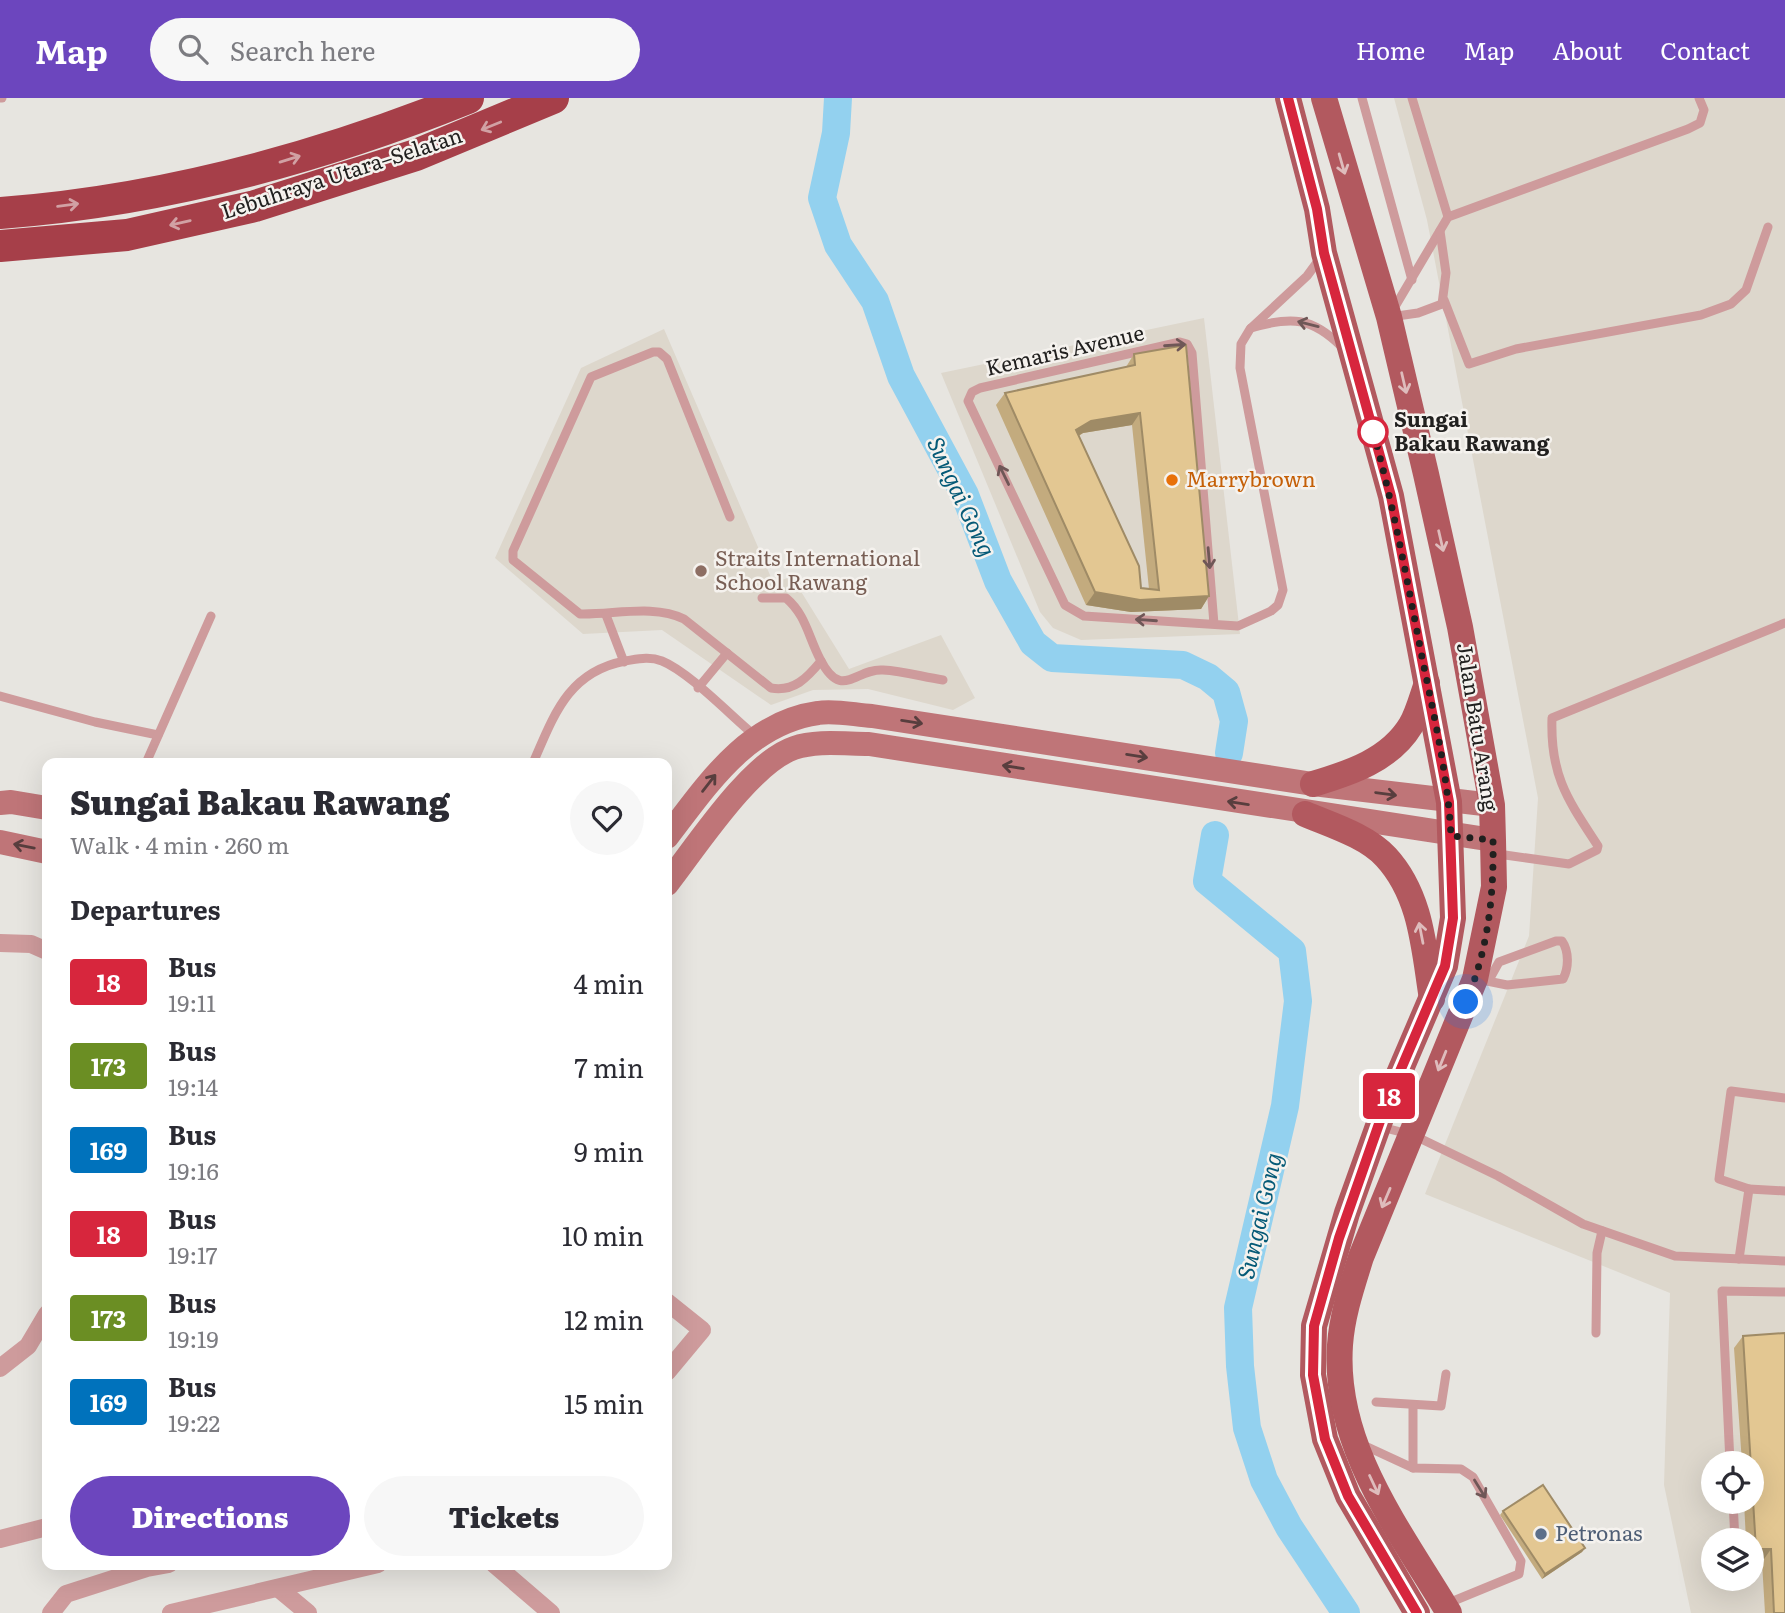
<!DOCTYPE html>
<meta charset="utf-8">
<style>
:root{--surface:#fff;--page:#f7f7f7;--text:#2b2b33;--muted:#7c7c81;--accent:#6c46be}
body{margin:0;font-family:Literata,serif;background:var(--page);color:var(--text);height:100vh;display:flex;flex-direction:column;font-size:26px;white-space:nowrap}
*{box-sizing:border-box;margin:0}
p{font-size:23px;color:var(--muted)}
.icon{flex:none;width:38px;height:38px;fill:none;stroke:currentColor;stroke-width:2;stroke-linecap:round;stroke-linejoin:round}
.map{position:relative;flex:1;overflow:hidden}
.side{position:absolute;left:42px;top:660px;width:630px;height:812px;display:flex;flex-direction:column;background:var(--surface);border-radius:14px;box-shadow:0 7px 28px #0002}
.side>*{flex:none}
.badge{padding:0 14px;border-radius:5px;font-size:24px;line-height:46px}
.fabs{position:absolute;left:1701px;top:1353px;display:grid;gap:14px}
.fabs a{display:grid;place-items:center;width:63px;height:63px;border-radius:50%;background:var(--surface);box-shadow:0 7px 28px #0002;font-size:35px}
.you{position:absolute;width:35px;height:35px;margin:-18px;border:5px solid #fff;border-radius:50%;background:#1a73e8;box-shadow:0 0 0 10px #1a73e833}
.map>.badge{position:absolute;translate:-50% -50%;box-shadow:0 0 0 4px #fff}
h2{padding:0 28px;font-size:26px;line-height:63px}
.round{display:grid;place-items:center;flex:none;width:74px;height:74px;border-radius:37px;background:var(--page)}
.head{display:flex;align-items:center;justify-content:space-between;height:119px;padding:0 28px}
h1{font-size:33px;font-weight:800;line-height:52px}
.button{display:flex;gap:14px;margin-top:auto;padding:14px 28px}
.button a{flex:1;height:80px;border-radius:42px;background:var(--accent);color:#fff;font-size:28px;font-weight:800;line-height:80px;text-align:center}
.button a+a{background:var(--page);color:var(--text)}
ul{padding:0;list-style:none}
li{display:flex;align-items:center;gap:21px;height:84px;padding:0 28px}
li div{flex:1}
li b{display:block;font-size:26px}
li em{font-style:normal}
li .badge{min-width:77px;font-weight:700;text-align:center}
header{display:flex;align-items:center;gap:42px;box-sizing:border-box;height:98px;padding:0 35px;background:var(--accent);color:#fff}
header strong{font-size:33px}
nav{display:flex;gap:38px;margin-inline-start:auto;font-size:24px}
.search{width:490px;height:63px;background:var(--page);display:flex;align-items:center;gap:18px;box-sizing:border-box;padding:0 24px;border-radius:38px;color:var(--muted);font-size:26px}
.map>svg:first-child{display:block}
</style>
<header>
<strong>Map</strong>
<div class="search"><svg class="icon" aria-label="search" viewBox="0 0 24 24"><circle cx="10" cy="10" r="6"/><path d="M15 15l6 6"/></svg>Search here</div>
<nav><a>Home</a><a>Map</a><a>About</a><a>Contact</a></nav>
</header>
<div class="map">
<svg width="1785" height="1515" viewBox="0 0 1785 1515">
<rect width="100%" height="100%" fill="#e7e5e0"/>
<!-- built -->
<g fill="#ddd7cc" fill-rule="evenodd">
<path d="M1394,0h391v1515h-94l-27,-128 6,-192 -245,-99 104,-258 9,-138 -111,-578zM1713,1365h39v39h-39zM1713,1442h39v38h-39z"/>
<polygon points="1204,220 1240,536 1081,542 1053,530 1040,514 941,275"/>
<polygon points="664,231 773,484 792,479 849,571 941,537 975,600 953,612 868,591 813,592 771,607 662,532 583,536 495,460 581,270"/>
</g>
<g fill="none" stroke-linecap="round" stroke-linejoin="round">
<!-- river -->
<g stroke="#93d1ef" stroke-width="28">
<polyline points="838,0 836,35 822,100 838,147 875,203 901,278 965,397 998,483 1033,545 1052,560 1183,567 1208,579 1226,594 1234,623 1229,655"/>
<polyline points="1215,737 1207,783 1292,853 1298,903 1285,1008 1238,1210 1240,1268 1247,1330 1264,1382 1289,1429 1346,1515"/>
</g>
<!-- lane -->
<g stroke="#ce9b9c" stroke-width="9">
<polyline points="0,0 2,0"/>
<polyline points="1362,0 1412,182"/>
<polyline points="1412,0 1448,119"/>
<polyline points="1444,202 1469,266 1516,251 1701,217 1731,206 1746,192 1768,129"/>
<polyline points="1393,212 1448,119 1688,31 1700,25 1704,12 1699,0"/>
<polyline points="1390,219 1418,215 1442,206 1446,175 1440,133"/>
<path d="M1251,230c40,-12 61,-11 91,19"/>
<path d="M730,419l-63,-158 -8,-7h-6l-62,25 -78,174v9l67,54c33,1 74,-10 104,5l87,69c23,4 36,-10 50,-27"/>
<path d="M762,500h24c20,17 22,38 34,61 22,43 35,9 63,11 20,1 40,7 60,10"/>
<polyline points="606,517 624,564"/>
<polyline points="1214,526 1192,255 1187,246 1180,244 980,290 972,294 968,303 1065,507 1084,518 1238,528 1271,513 1278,507 1283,492 1240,270 1241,246 1250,231 1307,178 1321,159"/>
<polyline points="698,590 727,555"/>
<polyline points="0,598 95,624 158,637"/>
<polyline points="146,665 211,518"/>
<path d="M533,665c21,-48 35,-91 92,-102 13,-2 24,-5 37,0 27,11 68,54 92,74"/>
<path d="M1498,756l71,10 28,-14 1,-4c-30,-46 -48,-70 -46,-128l233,-95"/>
<path d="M1477,881l30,6 56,-6c6,-11 6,-28 -1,-38h-6l-57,21 -10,18"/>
<polyline points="1381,1029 1413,1037 1498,1078 1583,1126 1675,1158 1785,1163"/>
<polyline points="1749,1091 1719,1081 1731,993 1785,1000"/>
<polyline points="1739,1161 1749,1091 1785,1093"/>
<polyline points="1596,1235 1597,1155 1602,1133"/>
<polyline points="1376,1304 1441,1308 1446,1276"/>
<polyline points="1413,1307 1413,1370"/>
<polyline points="1361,1346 1413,1370 1461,1371 1473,1379 1521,1463 1519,1476 1446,1506"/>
<polyline points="1730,1365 1722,1193 1785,1194"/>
<polyline points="1733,1404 1735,1442"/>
</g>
<!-- street -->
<g stroke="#ce9b9c" stroke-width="18">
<polyline points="0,845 31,846 47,853"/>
<polyline points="667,1204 702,1232 667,1274"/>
<polyline points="0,1270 28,1248 47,1216"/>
<polyline points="0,1441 47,1429"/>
<polyline points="494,1466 551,1515"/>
<polyline points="278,1490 308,1515"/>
<polyline points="51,1515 66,1496 147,1470 169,1466"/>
<polyline points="171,1515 378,1466"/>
</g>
<!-- secondary -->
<g stroke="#bf7578" stroke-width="24">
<polyline points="0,705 11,704 47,710"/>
<path d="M667,739c40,-52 80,-114 151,-124 16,-3 37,2 54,3l441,68 179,21"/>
<polyline points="0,744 47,754"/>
<path d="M667,786c29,-37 83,-121 127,-136 23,-8 51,-4 75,-4l624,96"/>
</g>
<!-- primary -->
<g stroke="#b2595f" stroke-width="26">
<polyline points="1288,0 1317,111 1324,155 1391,398 1449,704 1453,820 1445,868 1386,1006 1347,1115 1314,1228 1313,1277 1325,1341 1348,1398 1417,1515"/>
<path d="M1324,0l65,219 37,157 34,153 32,178 1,35 1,47 -19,92 -114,278c-9,29 -19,58 -21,88 -7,101 60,186 109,268"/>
<path d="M1313,686c37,-11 77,-24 98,-59 7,-12 11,-28 16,-42"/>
<path d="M1305,716c26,11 62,22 81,43 36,39 38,93 46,142"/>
</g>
<!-- highway -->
<g stroke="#a63f49" stroke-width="32">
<path d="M0,115c161,-12 319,-55 468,-115"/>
<polyline points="0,148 127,137 255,108 416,57 553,0"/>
</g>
</g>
<!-- wall -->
<g fill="#c3ab7e" fill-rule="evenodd">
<path d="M1134,256l75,242 -8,13 -70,3 -45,-7 -90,-200 9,-12 121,-26zM1132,327l17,164 -8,-1 -62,-152 4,-3z"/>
<polygon points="1743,1238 1785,1515 1765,1515 1762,1464 1752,1464 1752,1442 1746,1442 1744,1404 1752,1404 1752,1365 1742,1365 1734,1250"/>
<polygon points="1503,1413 1585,1450 1582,1454 1542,1481 1500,1417"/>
</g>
<!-- shaded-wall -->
<g fill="#9f8b66">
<polygon points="1140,315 1132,327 1083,335 1067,344 1076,332 1091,323"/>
<polygon points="1095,494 1209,498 1201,511 1131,514 1086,507"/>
<polygon points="1585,1450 1582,1454 1542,1481 1545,1476"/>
<polygon points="1756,1451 1771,1451 1762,1464 1752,1464 1752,1458"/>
</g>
<!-- building -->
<g fill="#e3c792" stroke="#9f8b66" stroke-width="2" fill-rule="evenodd">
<path d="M1186,247l23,251 -69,4 -45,-8 -90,-199 130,-28 -1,-11zM1140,315l19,177 -18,-2 -2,-22 -63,-136 15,-9z"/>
<polygon points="1785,1235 1785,1515 1774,1515 1771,1451 1756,1451 1743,1238"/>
<polygon points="1543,1387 1585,1450 1545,1476 1503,1413"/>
</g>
<!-- one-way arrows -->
<defs><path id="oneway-shaft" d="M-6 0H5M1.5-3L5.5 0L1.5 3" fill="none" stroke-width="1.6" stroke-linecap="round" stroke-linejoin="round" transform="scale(1.75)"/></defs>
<g stroke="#d1a1a4">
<use href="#oneway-shaft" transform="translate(491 28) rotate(158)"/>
<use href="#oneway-shaft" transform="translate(290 61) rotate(-17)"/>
<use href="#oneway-shaft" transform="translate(68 107) rotate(-7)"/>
<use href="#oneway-shaft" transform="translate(180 125) rotate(167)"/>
</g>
<g stroke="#debcbc">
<use href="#oneway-shaft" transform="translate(1342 66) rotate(74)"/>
<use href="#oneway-shaft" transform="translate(1404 285) rotate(77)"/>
<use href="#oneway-shaft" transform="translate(1441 443) rotate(77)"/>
<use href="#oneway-shaft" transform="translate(1421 835) rotate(-101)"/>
<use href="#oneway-shaft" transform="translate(1442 963) rotate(112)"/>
<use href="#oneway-shaft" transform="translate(1386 1100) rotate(113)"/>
<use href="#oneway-shaft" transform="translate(1374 1387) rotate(65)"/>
</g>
<g stroke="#6f5757">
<use href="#oneway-shaft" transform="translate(1308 226) rotate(-166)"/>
<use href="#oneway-shaft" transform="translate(1175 247) rotate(-4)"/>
<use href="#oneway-shaft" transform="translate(1004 377) rotate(-116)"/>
<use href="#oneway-shaft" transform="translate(1209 460) rotate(85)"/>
<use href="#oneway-shaft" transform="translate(1146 522) rotate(-176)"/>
<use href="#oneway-shaft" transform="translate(1480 1391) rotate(58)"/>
</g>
<g stroke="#583e3e">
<use href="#oneway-shaft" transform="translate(912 624) rotate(9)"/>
<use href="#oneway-shaft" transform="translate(1137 658) rotate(9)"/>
<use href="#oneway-shaft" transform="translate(1013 669) rotate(-171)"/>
<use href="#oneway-shaft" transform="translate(709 685) rotate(-52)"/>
<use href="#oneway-shaft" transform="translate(1386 696) rotate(8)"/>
<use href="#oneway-shaft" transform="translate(1238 705) rotate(-171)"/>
<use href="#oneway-shaft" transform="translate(24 748) rotate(-169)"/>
</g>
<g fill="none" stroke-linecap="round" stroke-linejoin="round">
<!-- line casing -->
<g stroke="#fff" stroke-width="16">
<polyline id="line" points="1288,0 1317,111 1324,155 1391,398 1449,704 1453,820 1445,868 1386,1006 1339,1140 1314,1228 1313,1277 1325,1341 1348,1398 1417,1515"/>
</g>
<!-- line -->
<use href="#line" stroke="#d7263d" stroke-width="10"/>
<!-- walk -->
<path stroke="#21201f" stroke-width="7" stroke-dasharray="0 12.6" d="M1373,334l-1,-5c21,76 35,153 50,230 12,59 26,119 29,179l42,4c1,56 -5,110 -27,162"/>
</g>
<!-- markers -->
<circle fill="#fff" stroke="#d7263d" stroke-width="3.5" cx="1373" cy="334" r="14"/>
<circle fill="#e8710a" stroke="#f5f2ee" stroke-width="2.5" cx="1172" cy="382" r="7"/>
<circle fill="#8d6e63" stroke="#f5f2ee" stroke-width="2.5" cx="701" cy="473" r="7"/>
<circle fill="#5c6f8a" stroke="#f5f2ee" stroke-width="2.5" cx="1541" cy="1436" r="7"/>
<g text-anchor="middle" stroke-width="5" stroke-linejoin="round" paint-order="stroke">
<!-- street labels -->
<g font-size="21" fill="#21201f" stroke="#f5f2ee">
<text transform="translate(342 76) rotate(-18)" y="7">Lebuhraya Utara–Selatan</text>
<text transform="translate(1065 253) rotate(-13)" y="7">Kemaris Avenue</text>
<text transform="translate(1477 629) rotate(81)" y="7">Jalan Batu Arang</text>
</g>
<!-- stop labels -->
<g font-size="21" font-weight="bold" fill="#21201f" stroke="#f5f2ee" text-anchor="start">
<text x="1394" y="329">Sungai<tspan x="1394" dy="24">Bakau Rawang</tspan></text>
</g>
<!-- food labels -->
<g font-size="21" fill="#c56008" stroke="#f5f2ee" text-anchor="start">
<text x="1186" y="389">Marrybrown</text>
</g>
<!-- education labels -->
<g font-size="21" fill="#785e54" stroke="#f5f2ee" text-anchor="start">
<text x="715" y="468">Straits International<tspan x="715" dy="24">School Rawang</tspan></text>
</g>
<!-- service labels -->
<g font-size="21" fill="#4e5e75" stroke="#f5f2ee" text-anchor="start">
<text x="1555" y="1443">Petronas</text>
</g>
<!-- water labels -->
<g font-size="23" font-style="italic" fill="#055a77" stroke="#f5f2ee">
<text transform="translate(961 399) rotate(65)" y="8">Sungai Gong</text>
<text transform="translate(1260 1118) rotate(-77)" y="8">Sungai Gong</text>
</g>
</g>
</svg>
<div class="fabs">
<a><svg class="icon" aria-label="locate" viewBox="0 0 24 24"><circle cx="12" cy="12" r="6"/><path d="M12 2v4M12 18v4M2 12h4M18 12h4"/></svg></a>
<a><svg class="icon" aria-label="layers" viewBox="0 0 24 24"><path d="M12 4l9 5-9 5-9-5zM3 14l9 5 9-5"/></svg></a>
</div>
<div class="you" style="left:1466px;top:904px"></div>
<b class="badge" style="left:1389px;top:998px;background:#d7263d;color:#fff">18</b>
<section class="side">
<div class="head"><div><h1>Sungai Bakau Rawang</h1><p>Walk · 4 min · 260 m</p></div><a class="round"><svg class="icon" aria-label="heart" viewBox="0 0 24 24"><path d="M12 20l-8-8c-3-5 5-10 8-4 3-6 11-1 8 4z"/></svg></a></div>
<h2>Departures</h2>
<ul>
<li><span class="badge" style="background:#d7263d;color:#fff">18</span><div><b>Bus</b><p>19:11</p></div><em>4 min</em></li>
<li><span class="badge" style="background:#6b8e23;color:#fff">173</span><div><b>Bus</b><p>19:14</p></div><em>7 min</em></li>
<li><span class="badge" style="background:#0072bc;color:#fff">169</span><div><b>Bus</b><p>19:16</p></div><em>9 min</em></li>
<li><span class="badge" style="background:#d7263d;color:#fff">18</span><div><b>Bus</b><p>19:17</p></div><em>10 min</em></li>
<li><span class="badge" style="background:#6b8e23;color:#fff">173</span><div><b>Bus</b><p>19:19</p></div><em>12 min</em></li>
<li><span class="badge" style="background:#0072bc;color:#fff">169</span><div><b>Bus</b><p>19:22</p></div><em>15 min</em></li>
</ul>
<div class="button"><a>Directions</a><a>Tickets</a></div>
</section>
</div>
